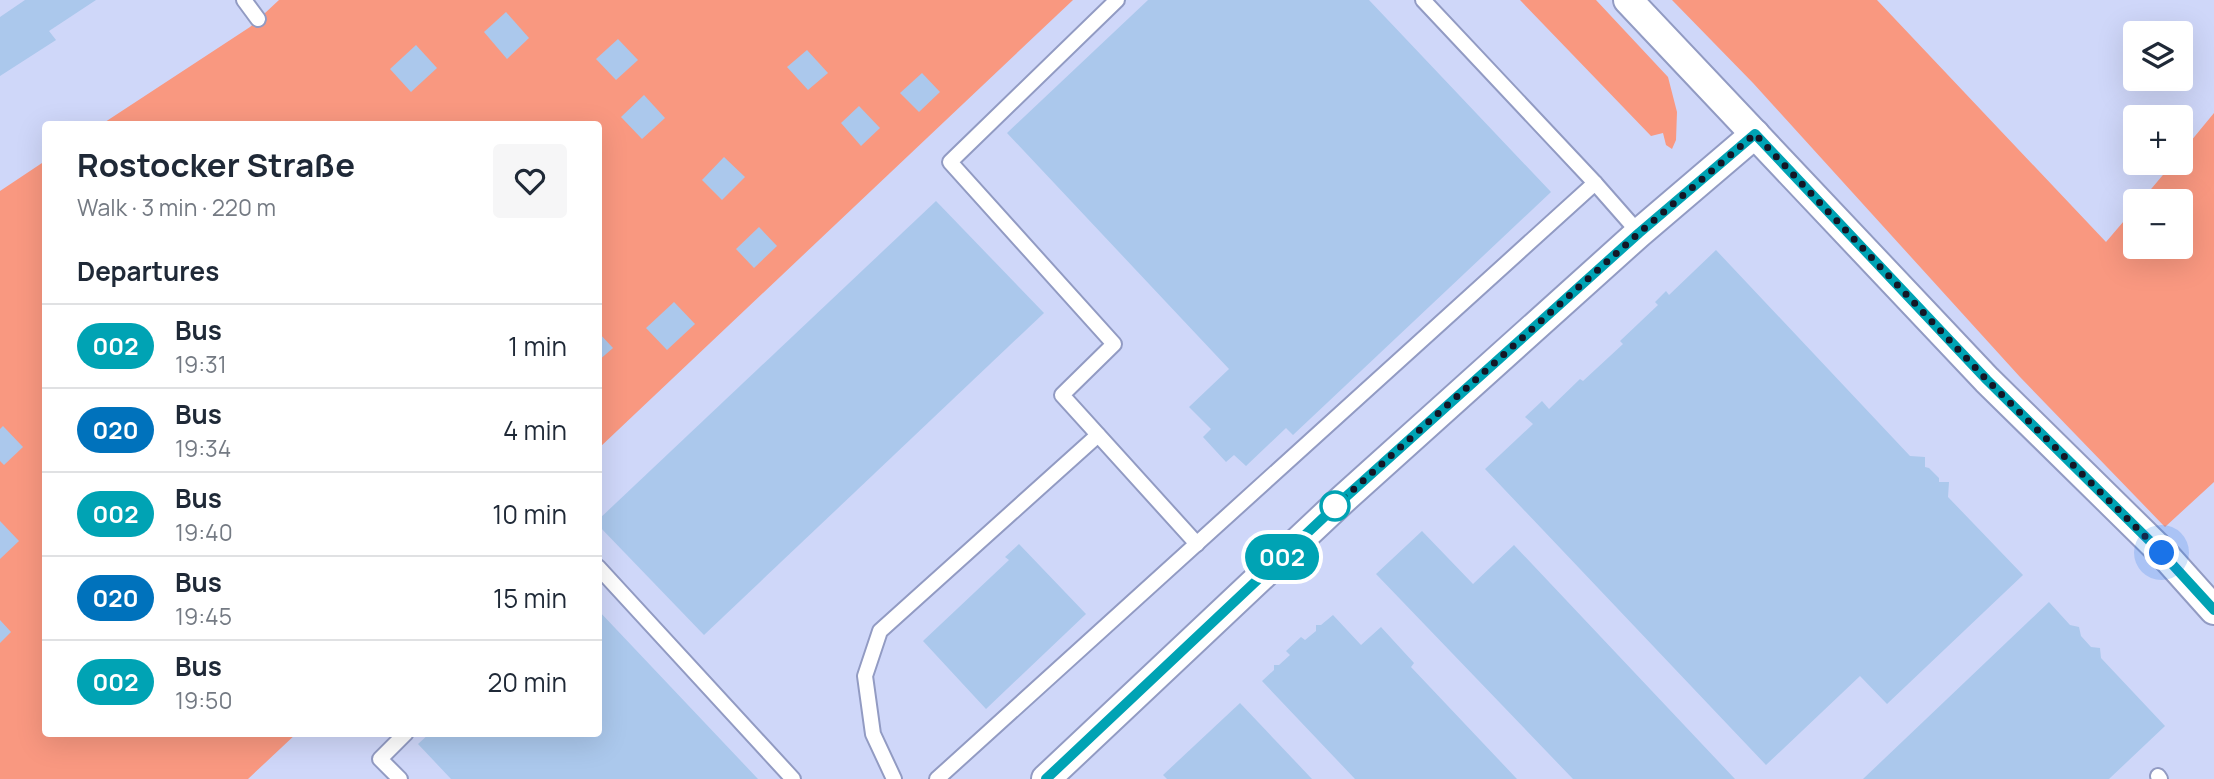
<!DOCTYPE html>
<meta charset="utf-8">
<style>
:root{--surface:#fff;--page:#f6f6f7;--text:#1f2937;--muted:#747a83;--line:#e0e1e3}
body{margin:0;font-family:Manrope,sans-serif;background:var(--page);color:var(--text);height:100vh;display:flex;flex-direction:column;font-size:26px;white-space:nowrap}
*{box-sizing:border-box;margin:0}
p{font-size:23px;color:var(--muted)}
.icon{flex:none;width:38px;height:38px;fill:none;stroke:currentColor;stroke-width:2;stroke-linecap:round;stroke-linejoin:round}
.map{position:relative;flex:1;overflow:hidden}
.side{position:absolute;left:42px;top:121px;width:560px;height:616px;display:flex;flex-direction:column;background:var(--surface);border-radius:7px;box-shadow:0 7px 28px #0002}
.side>*{flex:none}
.badge{padding:0 14px;border-radius:23px;font-size:24px;line-height:46px}
.controls{position:absolute;left:2123px;top:21px;display:grid;gap:14px}
.controls a{display:grid;place-items:center;width:70px;height:70px;border-radius:7px;background:var(--surface);box-shadow:0 7px 28px #0002;font-size:35px}
.you{position:absolute;width:35px;height:35px;margin:-18px;border:5px solid #fff;border-radius:50%;background:#1a73e8;box-shadow:0 0 0 10px #1a73e833}
.map>.badge{position:absolute;translate:-50% -50%;box-shadow:0 0 0 4px #fff}
h2{padding:0 35px;font-size:26px;line-height:63px}
.round{display:grid;place-items:center;flex:none;width:74px;height:74px;border-radius:7px;background:var(--page)}
.overview{display:flex;align-items:center;justify-content:space-between;height:119px;padding:0 35px}
h1{font-size:33px;font-weight:700;line-height:52px}
ul{padding:0;list-style:none}
li{display:flex;align-items:center;gap:21px;height:84px;padding:0 35px;border-top:2px solid var(--line)}
li div{flex:1}
li b{display:block;font-size:26px}
li em{font-style:normal}
li .badge{min-width:77px;font-weight:700;text-align:center}
.map>svg:first-child{display:block}
</style>
<div class="map">
<svg width="2214" height="779" viewBox="0 0 2214 779">
<rect width="100%" height="100%" fill="#cfd7f9"/>
<!-- green -->
<g fill="#f99880">
<polygon points="279,0 1073,0 599,448 598,124 102,124 250,27"/>
<polygon points="1520,0 1596,0 1668,77 1677,112 1676,140 1672,149 1666,145 1663,133 1651,136"/>
<polygon points="1672,0 1877,0 2106,242 2135,208 2135,247 2180,247 2180,201 2141,201 2173,163 2180,163 2181,153 2214,113 2214,482 2165,527 2020,377 1753,83"/>
<polygon points="45,161 46,733 297,733 248,779 0,779 0,191"/>
</g>
<!-- building -->
<g fill="#abc8ec">
<polygon points="25,0 96,0 49,31 56,40 0,76 0,17"/>
<polygon points="1148,0 1369,0 1551,192 1293,435 1286,428 1246,466 1234,455 1226,462 1203,437 1211,429 1189,407 1229,369 1007,133"/>
<polygon points="506,12 529,38 507,59 484,32"/>
<polygon points="618,39 638,60 616,80 596,59"/>
<polygon points="416,45 437,68 411,92 390,69"/>
<polygon points="807,50 828,73 808,90 787,67"/>
<polygon points="922,73 940,92 919,112 900,93"/>
<polygon points="644,95 665,118 642,139 621,117"/>
<polygon points="859,106 880,128 861,146 841,123"/>
<polygon points="724,157 745,177 722,200 702,180"/>
<polygon points="936,201 1044,313 704,635 598,525 598,520"/>
<polygon points="759,227 777,246 754,268 736,249"/>
<polygon points="1716,250 1910,456 1925,457 1925,467 1929,468 1939,478 1939,482 1949,482 1948,497 2023,575 1887,704 1860,676 1766,765 1485,469 1533,424 1525,417 1542,401 1549,409 1580,379 1583,381 1623,344 1620,341 1658,305 1655,302 1666,291 1669,295"/>
<polygon points="674,302 695,324 667,350 646,328"/>
<polygon points="598,332 613,348 598,361"/>
<polygon points="3,426 23,447 4,465 0,461 0,429"/>
<polygon points="0,521 19,541 0,559"/>
<polygon points="1422,531 1473,584 1514,545 1735,779 1573,779 1376,574"/>
<polygon points="1019,544 1086,614 986,709 923,641 1009,560 1005,557"/>
<polygon points="2049,602 2070,625 2079,627 2081,636 2091,647 2100,648 2101,658 2165,726 2109,779 1863,779"/>
<polygon points="598,610 758,779 451,779 418,744 430,733 598,733"/>
<polygon points="1333,615 1361,645 1381,627 1414,663 1411,667 1517,779 1355,779 1262,681 1274,670 1274,665 1279,665 1290,655 1286,651 1301,637 1305,640 1316,631 1316,625 1321,625"/>
<polygon points="0,620 11,632 0,643"/>
<polygon points="1240,703 1312,779 1167,779 1163,775"/>
</g>
<g fill="none" stroke-linecap="round" stroke-linejoin="round">
<!-- service casing -->
<g stroke="#929bc3" stroke-width="18">
<g id="service">
<polyline points="244,0 258,19"/>
<polyline points="1117,0 950,162 1114,344 1062,395 1197,544"/>
<polyline points="1423,0 1595,183"/>
<polyline points="598,567 793,779"/>
<polyline points="2158,776 2160,779"/>
<polyline points="400,779 380,759 406,733"/>
<polyline points="894,779 873,734 865,676 880,631 1098,435"/>
<polyline points="937,779 1595,183 1639,233"/>
</g>
</g>
<!-- minor casing -->
<g stroke="#929bc3" stroke-width="32">
<g id="minor">
<polyline points="1628,0 1987,380 2163,553 2214,610"/>
<polyline points="1046,779 1339,503 1639,233 1755,134"/>
</g>
</g>
<!-- service -->
<use href="#service" stroke="#fff" stroke-width="14"/>
<!-- minor -->
<use href="#minor" stroke="#fff" stroke-width="28"/>
</g>
<g fill="none" stroke-linecap="round" stroke-linejoin="round">
<!-- line casing -->
<g stroke="#fff" stroke-width="16">
<polyline id="line" points="1046,779 1339,503 1639,233 1755,134 1987,380 2162,553 2214,610"/>
</g>
<!-- line -->
<use href="#line" stroke="#00a3b4" stroke-width="10"/>
<!-- walk -->
<polyline stroke="#141726" stroke-width="7" stroke-dasharray="0 12.6" points="1335,506 1639,233 1755,134 1987,380 2162,553"/>
</g>
<!-- markers -->
<circle fill="#fff" stroke="#00a3b4" stroke-width="3.5" cx="1335" cy="506" r="14"/>
</svg>
<div class="controls">
<a><svg class="icon" aria-label="layers" viewBox="0 0 24 24"><path d="M12 4l9 5-9 5-9-5zM3 14l9 5 9-5"/></svg></a>
<a>+</a>
<a>−</a>
</div>
<div class="you" style="left:2162px;top:553px"></div>
<b class="badge" style="left:1282px;top:557px;background:#00a3b4;color:#fff">002</b>
<section class="side">
<div class="overview"><div><h1>Rostocker Straße</h1><p>Walk · 3 min · 220 m</p></div><a class="round"><svg class="icon" aria-label="heart" viewBox="0 0 24 24"><path d="M12 20l-8-8c-3-5 5-10 8-4 3-6 11-1 8 4z"/></svg></a></div>
<h2>Departures</h2>
<ul>
<li><span class="badge" style="background:#00a3b4;color:#fff">002</span><div><b>Bus</b><p>19:31</p></div><em>1 min</em></li>
<li><span class="badge" style="background:#0072bc;color:#fff">020</span><div><b>Bus</b><p>19:34</p></div><em>4 min</em></li>
<li><span class="badge" style="background:#00a3b4;color:#fff">002</span><div><b>Bus</b><p>19:40</p></div><em>10 min</em></li>
<li><span class="badge" style="background:#0072bc;color:#fff">020</span><div><b>Bus</b><p>19:45</p></div><em>15 min</em></li>
<li><span class="badge" style="background:#00a3b4;color:#fff">002</span><div><b>Bus</b><p>19:50</p></div><em>20 min</em></li>
</ul>
</section>
</div>
